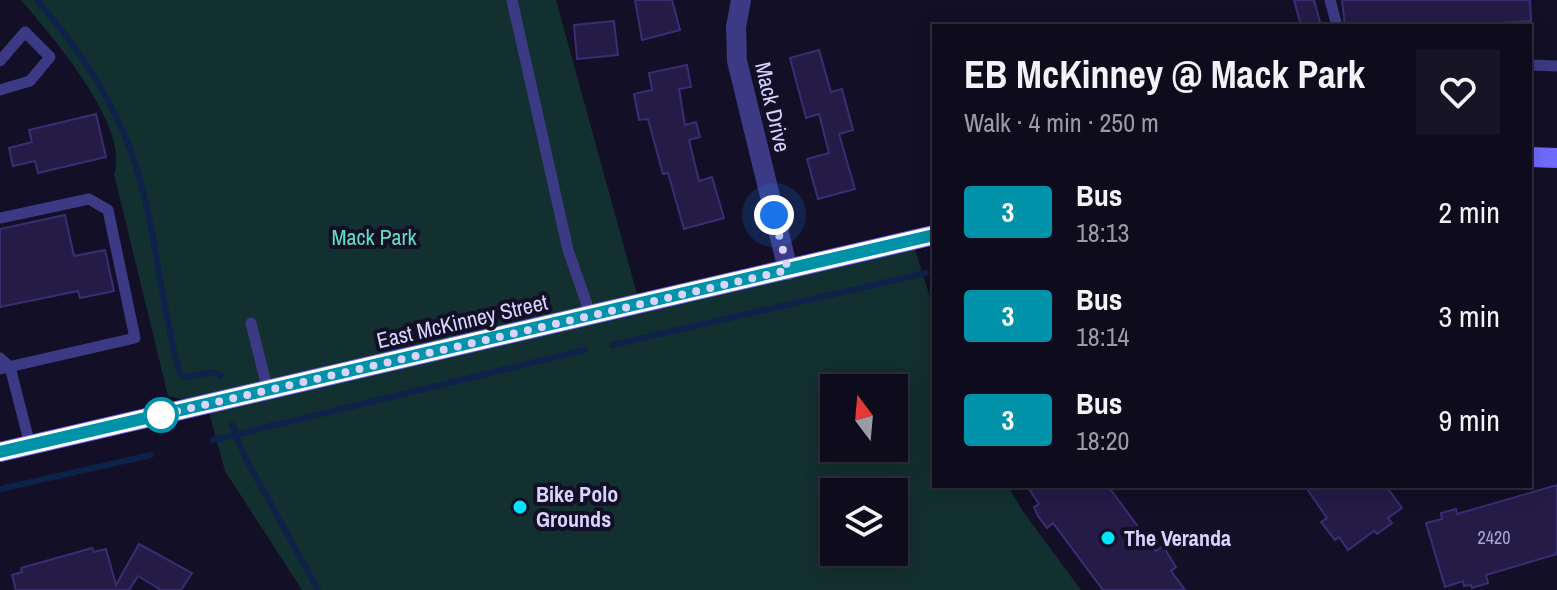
<!DOCTYPE html>
<meta charset="utf-8">
<style>
:root{--surface:#0e0b1c;--page:#171425;--text:#f1f3f6;--muted:#9b9ba3;--line:#2e2b3b}
body{margin:0;font-family:"Archivo Narrow",sans-serif;background:var(--page);color:var(--text);height:100vh;display:flex;flex-direction:column;font-size:30px;white-space:nowrap}
*{box-sizing:border-box;margin:0}
p{font-size:26px;color:var(--muted)}
.icon{flex:none;width:44px;height:44px;fill:none;stroke:currentColor;stroke-width:2;stroke-linecap:round;stroke-linejoin:round}
.map{position:relative;flex:1;overflow:hidden}
.side{position:absolute;left:932px;top:24px;width:600px;height:464px;display:flex;flex-direction:column;background:var(--surface);border-radius:0px;box-shadow:0 4px 20px #0003,0 0 0 2px var(--line)}
.side>*{flex:none}
.badge{padding:0 16px;border-radius:6px;font-size:28px;line-height:52px}
.needle{width:52px;rotate:344deg}
.tools{position:absolute;left:820px;top:374px;display:grid;gap:16px}
.tools a{display:grid;place-items:center;width:88px;height:88px;border-radius:0px;background:var(--surface);box-shadow:0 4px 20px #0003,0 0 0 2px var(--line);font-size:40px}
.you{position:absolute;width:40px;height:40px;margin:-20px;border:6px solid #fff;border-radius:50%;background:#1a73e8;box-shadow:0 0 0 12px #1a73e833}
.map>.badge{position:absolute;translate:-50% -50%;box-shadow:0 0 0 4px #fff}
.round{display:grid;place-items:center;flex:none;width:84px;height:84px;border-radius:0px;background:var(--page)}
.headline{display:flex;align-items:center;justify-content:space-between;height:136px;padding:0 32px}
h1{font-size:38px;font-weight:700;line-height:60px}
ul{padding:0;list-style:none}
li{display:flex;align-items:center;gap:24px;height:104px;padding:0 32px}
li div{flex:1}
li b{display:block;font-size:30px}
li em{font-style:normal}
li .badge{min-width:88px;font-weight:700;text-align:center}
.map>svg:first-child{display:block}
</style>
<div class="map">
<svg width="1557" height="590" viewBox="0 0 1557 590">
<rect width="100%" height="100%" fill="#130f26"/>
<!-- green -->
<path fill="#12302f" fill-rule="evenodd" d="M21,0h535l84,305 272,-65 22,70v176h74l14,24 59,80h-779l-77,-119 -18,-66 -39,-9 -54,-222c17,-47 -63,-139 -93,-174zM834,388h60v60h-60zM834,492h60v60h-60z"/>
<g fill="none" stroke-linecap="round" stroke-linejoin="round">
<!-- stream -->
<g stroke="#0c2248" stroke-width="6">
<path d="M37,0c42,48 78,102 98,163 22,68 25,142 45,211l4,3 29,-5 7,4"/>
<polyline points="612,345 926,273"/>
<polyline points="232,424 244,455 318,590"/>
<polyline points="213,440 585,350"/>
<polyline points="0,489 151,455"/>
</g>
</g>
<!-- building -->
<g fill="#241b47" stroke="#3b2d73" stroke-width="2">
<polygon points="635,0 672,0 680,30 642,40"/>
<polygon points="1294,0 1314,0 1321,26 1301,26"/>
<polygon points="1342,0 1530,0 1531,21 1455,26 1345,26"/>
<polygon points="614,21 618,55 577,59 574,25"/>
<polygon points="819,50 831,92 842,89 853,130 839,134 855,189 818,199 807,159 829,153 819,114 806,118 790,58"/>
<polygon points="687,65 691,87 679,89 685,125 696,122 700,137 689,140 699,181 712,177 724,218 684,229 668,173 663,174 648,119 639,120 634,94 652,90 649,73"/>
<polygon points="96,114 106,157 38,173 35,161 13,166 9,148 32,142 29,130"/>
<polygon points="65,215 74,256 105,250 114,291 80,298 78,291 0,307 0,229"/>
<polygon points="1557,485 1557,554 1486,575 1488,583 1472,588 1471,585 1464,586 1463,581 1445,587 1426,523 1442,519 1441,513 1456,509 1457,514"/>
<polygon points="1027,486 1108,486 1156,551 1163,546 1176,567 1171,571 1185,590 1103,590 1053,523 1047,528 1038,516 1034,507 1039,504"/>
<polygon points="1305,486 1386,486 1402,508 1388,518 1392,523 1377,534 1374,531 1348,550 1339,537 1335,540 1321,522 1327,518"/>
<polygon points="139,544 192,573 181,590 161,590 138,576 129,590 16,590 12,575 22,572 21,568 92,548 94,552 106,549 116,585"/>
</g>
<g fill="none" stroke-linecap="round" stroke-linejoin="round">
<!-- lane -->
<g stroke="#3d3a85" stroke-width="11">
<polyline points="512,0 568,250 591,316"/>
<polyline points="1330,0 1337,26"/>
<polyline points="0,61 25,32 50,57 30,81 0,90"/>
<polyline points="1530,65 1557,66"/>
<polyline points="0,218 89,199 108,210 135,338 0,369"/>
<polyline points="251,323 268,391"/>
<polyline points="0,358 10,367 30,445"/>
</g>
<!-- street -->
<polyline stroke="#3d3a85" stroke-width="20" points="741,0 736,27 737,61 788,270"/>
<!-- secondary -->
<g stroke="#6f6bff" stroke-width="20">
<polyline points="1530,157 1557,158"/>
<polyline points="0,452 934,235"/>
</g>
</g>
<g fill="none" stroke-linecap="round" stroke-linejoin="round">
<!-- line casing -->
<g stroke="#fff" stroke-width="18">
<polyline id="line" points="0,452 934,235"/>
</g>
<!-- line -->
<use href="#line" stroke="#0092a9" stroke-width="12"/>
<!-- walk -->
<polyline stroke="#d9d4ff" stroke-width="8" stroke-dasharray="0 14.4" points="161,415 148,418 788,270 774,215"/>
</g>
<!-- markers -->
<circle fill="#fff" stroke="#0092a9" stroke-width="4" cx="161" cy="415" r="16"/>
<g fill="#00e5ff" stroke="#130f26" stroke-width="3">
<circle cx="520" cy="507" r="8"/>
<circle cx="1108" cy="538" r="8"/>
</g>
<g text-anchor="middle" stroke-width="8" stroke-linejoin="round" paint-order="stroke">
<!-- number labels -->
<g font-size="18" fill="#aca6d1">
<text x="1494" y="544">2420</text>
</g>
<!-- street labels -->
<g font-size="22" fill="#d9d4ff" stroke="#130f26">
<text transform="translate(773 107) rotate(77)" y="8">Mack Drive</text>
<text transform="translate(462 321) rotate(-13)" y="8">East McKinney Street</text>
</g>
<!-- park labels -->
<g font-size="22" fill="#5fe0c0" stroke="#130f26">
<text x="374" y="245">Mack Park</text>
</g>
<!-- poi labels -->
<g font-size="22" font-weight="bold" fill="#d9d4ff" stroke="#130f26" text-anchor="start">
<text x="536" y="502">Bike Polo<tspan x="536" dy="25">Grounds</tspan></text>
<text x="1124" y="546">The Veranda</text>
</g>
</g>
</svg>
<div class="tools">
<a><svg class="needle" viewBox="-14 -14 28 28"><path d="M0-13l5 13h-10z" fill="#e53935"/><path d="M0 13l5-13h-10z" fill="#9b9ba3"/></svg></a>
<a><svg class="icon" aria-label="layers" viewBox="0 0 24 24"><path d="M12 4l9 5-9 5-9-5zM3 14l9 5 9-5"/></svg></a>
</div>
<div class="you" style="left:774px;top:215px"></div>
<section class="side">
<div class="headline"><div><h1>EB McKinney @ Mack Park</h1><p>Walk · 4 min · 250 m</p></div><a class="round"><svg class="icon" aria-label="heart" viewBox="0 0 24 24"><path d="M12 20l-8-8c-3-5 5-10 8-4 3-6 11-1 8 4z"/></svg></a></div>
<ul>
<li><span class="badge" style="background:#0092a9;color:#fff">3</span><div><b>Bus</b><p>18:13</p></div><em>2 min</em></li>
<li><span class="badge" style="background:#0092a9;color:#fff">3</span><div><b>Bus</b><p>18:14</p></div><em>3 min</em></li>
<li><span class="badge" style="background:#0092a9;color:#fff">3</span><div><b>Bus</b><p>18:20</p></div><em>9 min</em></li>
</ul>
</section>
</div>
